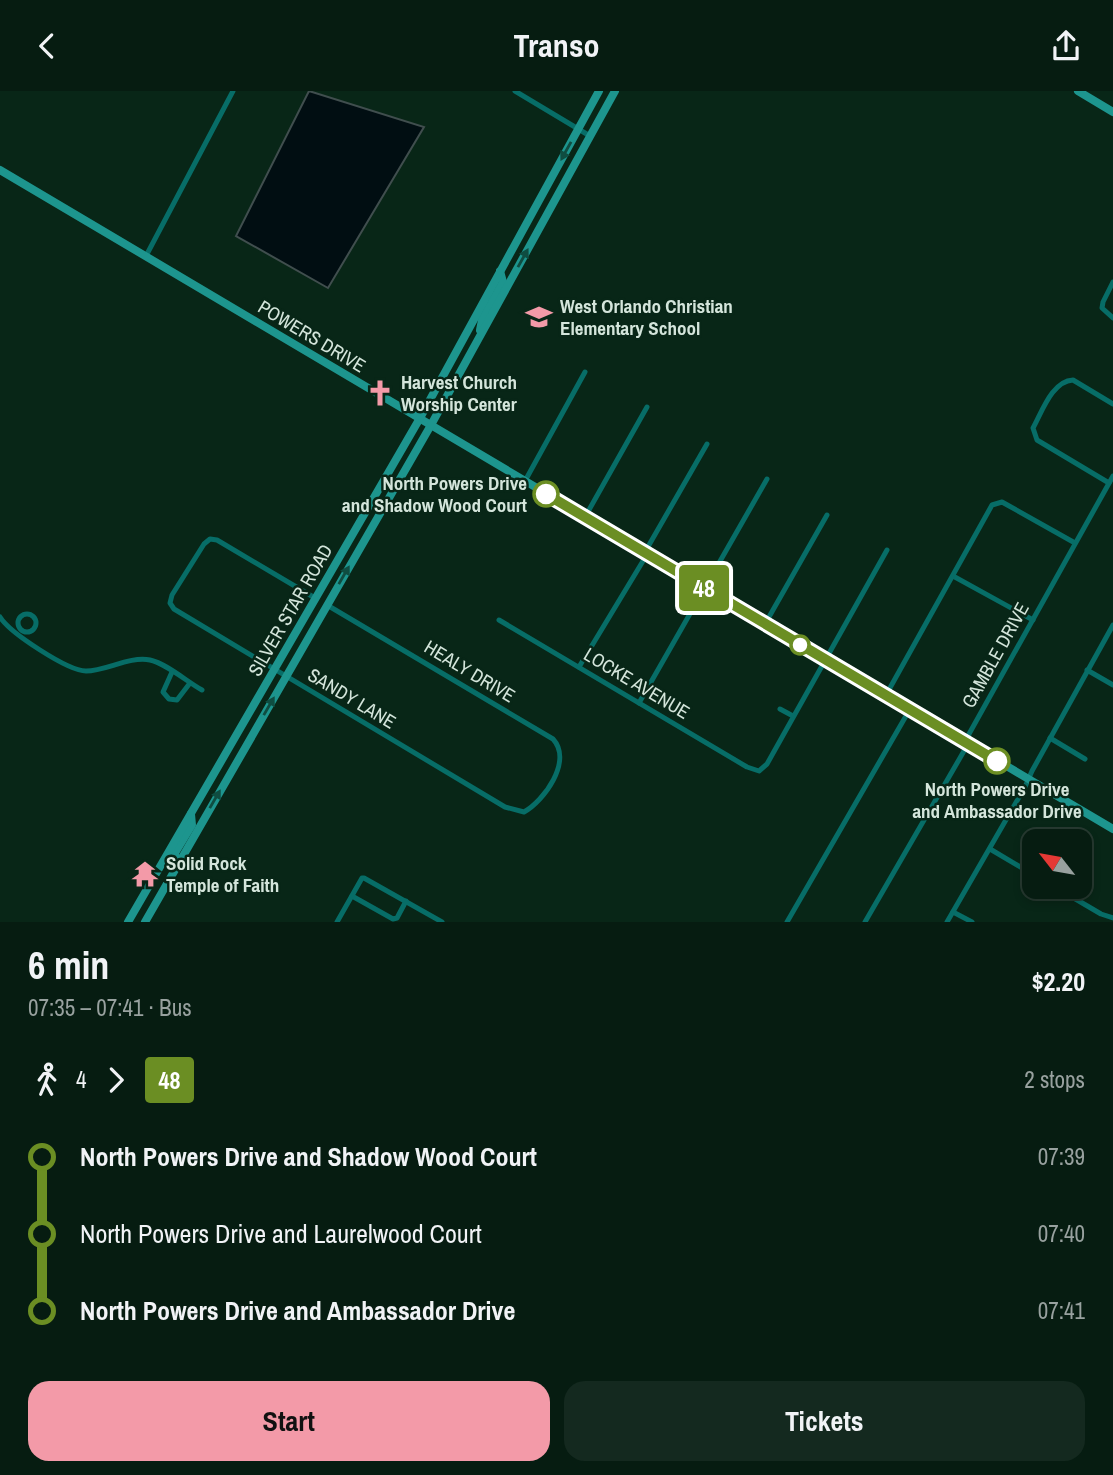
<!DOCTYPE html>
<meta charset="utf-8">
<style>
:root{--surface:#061c11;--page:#14291f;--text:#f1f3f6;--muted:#98a19f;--line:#273a31;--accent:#f39aa8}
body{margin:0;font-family:"Archivo Narrow",sans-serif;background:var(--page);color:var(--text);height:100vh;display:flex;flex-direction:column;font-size:26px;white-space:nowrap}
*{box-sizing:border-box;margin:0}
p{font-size:23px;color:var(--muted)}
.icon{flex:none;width:38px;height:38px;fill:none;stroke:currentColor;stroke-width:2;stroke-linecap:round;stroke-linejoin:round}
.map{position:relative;height:831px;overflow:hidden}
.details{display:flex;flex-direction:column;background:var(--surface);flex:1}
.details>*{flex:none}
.badge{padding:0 14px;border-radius:5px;font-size:24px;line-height:46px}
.needle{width:46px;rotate:301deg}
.fabs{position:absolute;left:1022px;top:738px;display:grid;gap:14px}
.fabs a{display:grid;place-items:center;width:70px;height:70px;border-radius:14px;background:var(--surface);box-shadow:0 4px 10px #0003,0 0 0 2px var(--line);font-size:35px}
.map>.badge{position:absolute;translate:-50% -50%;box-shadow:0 0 0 4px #fff}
.legs{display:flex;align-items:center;gap:10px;height:77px;padding:0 28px;font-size:23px}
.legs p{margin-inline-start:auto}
.head{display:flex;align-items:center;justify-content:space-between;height:119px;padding:0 28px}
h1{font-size:38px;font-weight:700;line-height:52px}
.primary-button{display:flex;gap:14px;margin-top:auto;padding:14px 28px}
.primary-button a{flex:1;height:80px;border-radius:21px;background:var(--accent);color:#111;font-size:28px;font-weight:700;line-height:80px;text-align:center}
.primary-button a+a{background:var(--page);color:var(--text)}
ul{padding:0 28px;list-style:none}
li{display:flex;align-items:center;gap:24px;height:77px;font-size:26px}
li i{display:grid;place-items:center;width:10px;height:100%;margin:0 9px;background:currentColor}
li i::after{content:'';width:18px;height:18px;margin:-9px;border:5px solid;border-radius:50%;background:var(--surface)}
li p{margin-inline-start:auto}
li:first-child i{background:linear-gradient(#0000 50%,currentColor 0)}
li:last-child i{background:linear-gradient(currentColor 50%,#0000 0)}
header{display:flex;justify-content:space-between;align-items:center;height:91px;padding:0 28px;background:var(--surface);font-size:32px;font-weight:700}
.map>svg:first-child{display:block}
</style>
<header><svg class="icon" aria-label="back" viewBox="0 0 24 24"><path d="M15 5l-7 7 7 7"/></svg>Transo<svg class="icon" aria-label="share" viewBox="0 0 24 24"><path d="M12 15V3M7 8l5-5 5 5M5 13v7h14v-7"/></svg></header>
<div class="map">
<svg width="1113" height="831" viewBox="0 0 1113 831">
<rect width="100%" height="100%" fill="#082617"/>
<!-- water -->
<polygon fill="#010e12" stroke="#404e4e" stroke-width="2" points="309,0 424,36 328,197 236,145"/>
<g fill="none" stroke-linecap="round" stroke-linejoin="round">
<!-- street -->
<g stroke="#076d67" stroke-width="5">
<polyline points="515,0 590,45"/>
<polyline points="146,165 233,0"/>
<polyline points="1113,191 1103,211 1102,217 1113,227"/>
<polyline points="525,390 585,281"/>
<path d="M1109,392l-72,-43 -4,-12c9,-16 19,-47 40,-48l40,24"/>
<polyline points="585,426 647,316"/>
<polyline points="953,485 1033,529"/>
<path d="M315,507l-98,-58 -7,-1 -6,5 -32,51 -2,8 4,6 331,198 19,5c20,-11 49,-51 29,-73l-226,-134"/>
<circle cx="27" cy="532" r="9"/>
<path d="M0,526c10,16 68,54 86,54 20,0 43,-15 64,-11 17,4 36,21 52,30"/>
<polyline points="499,529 747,676 759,680 767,673 887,459"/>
<polyline points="765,533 827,424"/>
<polyline points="579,576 643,470 649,454 707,353"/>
<polyline points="1087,579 1113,594"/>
<polyline points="172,581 163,601 169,608 177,609 190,592"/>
<polyline points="886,604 992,414 1002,411 1075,452"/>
<polyline points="639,612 767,388"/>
<polyline points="780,618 793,625"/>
<polyline points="1050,647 1085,668"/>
<polyline points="990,758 1034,784"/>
<polyline points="1055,796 1101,823 1113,827"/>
<polyline points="352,805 393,828 397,827 406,810"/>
<polyline points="953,821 972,831"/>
<polyline points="337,831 362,787 364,787 442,831"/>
<polyline points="787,831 910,618"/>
<polyline points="865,831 964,660 969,643 1113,385"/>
<polyline points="947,831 1025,696 1032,680 1113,534"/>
</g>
<!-- secondary -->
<g stroke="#1d958e" stroke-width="8">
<polyline points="1078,0 1113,21"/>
<polyline points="0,79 1113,738"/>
<polyline points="480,239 482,229 503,191 500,180"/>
<polyline points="177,774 175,762 192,734 191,723"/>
<polyline points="128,831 420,327 599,0"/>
<polyline points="145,831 431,334 615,0"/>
</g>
</g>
<!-- one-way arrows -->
<defs><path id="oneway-solid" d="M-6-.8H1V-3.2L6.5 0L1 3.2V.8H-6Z" transform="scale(1.75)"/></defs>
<g fill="#0f4d41">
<use href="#oneway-solid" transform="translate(566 60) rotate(119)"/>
<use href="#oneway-solid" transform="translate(523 167) rotate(-61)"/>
<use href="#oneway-solid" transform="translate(344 484) rotate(-60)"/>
<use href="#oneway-solid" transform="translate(269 615) rotate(-60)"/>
<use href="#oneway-solid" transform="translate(215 708) rotate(-60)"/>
</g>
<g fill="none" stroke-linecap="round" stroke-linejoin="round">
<!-- line-1 casing -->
<g stroke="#fff" stroke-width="16">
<polyline id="line-1" points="546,403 997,670"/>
</g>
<!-- line-1 -->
<use href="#line-1" stroke="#6b8e23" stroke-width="10"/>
</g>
<!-- icons -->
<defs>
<g id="school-bare" transform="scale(2.1)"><path d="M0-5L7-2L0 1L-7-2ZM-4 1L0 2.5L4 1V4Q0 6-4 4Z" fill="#f39aa8" stroke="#082617" stroke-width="2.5" paint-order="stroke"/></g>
<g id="church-bare" transform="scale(2.1)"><path d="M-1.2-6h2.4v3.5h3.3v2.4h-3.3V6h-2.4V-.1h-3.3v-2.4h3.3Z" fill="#f39aa8" stroke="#082617" stroke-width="2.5" paint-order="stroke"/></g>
<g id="temple-bare" transform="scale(2.1)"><path d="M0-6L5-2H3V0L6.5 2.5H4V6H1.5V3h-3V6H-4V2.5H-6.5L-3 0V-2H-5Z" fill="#f39aa8" stroke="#082617" stroke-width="2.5" paint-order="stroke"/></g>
</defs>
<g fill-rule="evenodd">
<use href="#school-bare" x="539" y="226"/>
<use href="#church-bare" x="380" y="302"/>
<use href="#temple-bare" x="145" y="783"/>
</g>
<!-- markers -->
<g fill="#fff" stroke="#6b8e23" stroke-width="3.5">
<circle cx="546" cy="403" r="12"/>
<circle cx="800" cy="554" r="9"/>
<circle cx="997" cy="670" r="12"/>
</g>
<g text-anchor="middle" stroke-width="5" stroke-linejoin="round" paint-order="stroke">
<!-- poi labels -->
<g font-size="19" font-weight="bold" fill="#d4e5db" stroke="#082617" text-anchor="start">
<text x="560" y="222">West Orlando Christian<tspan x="560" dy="22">Elementary School</tspan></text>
<text x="401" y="298">Harvest Church<tspan x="401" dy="22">Worship Center</tspan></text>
<text x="166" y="779">Solid Rock<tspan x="166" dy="22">Temple of Faith</tspan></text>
</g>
<!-- street labels -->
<g font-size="19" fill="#d4e5db" stroke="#082617">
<text transform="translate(312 245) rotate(31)" y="7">POWERS DRIVE</text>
<text transform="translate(290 519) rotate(-60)" y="7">SILVER STAR ROAD</text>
<text transform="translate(995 564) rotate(-61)" y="7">GAMBLE DRIVE</text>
<text transform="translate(470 580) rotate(31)" y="7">HEALY DRIVE</text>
<text transform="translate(637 592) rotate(31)" y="7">LOCKE AVENUE</text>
<text transform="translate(352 607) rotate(31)" y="7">SANDY LANE</text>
</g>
<!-- stop labels -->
<g font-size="19" font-weight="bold" fill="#d4e5db" stroke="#082617" text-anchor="end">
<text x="527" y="399">North Powers Drive<tspan x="527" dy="22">and Shadow Wood Court</tspan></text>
<text x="997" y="705" text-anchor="middle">North Powers Drive<tspan x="997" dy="22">and Ambassador Drive</tspan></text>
</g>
</g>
</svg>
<div class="fabs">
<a><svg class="needle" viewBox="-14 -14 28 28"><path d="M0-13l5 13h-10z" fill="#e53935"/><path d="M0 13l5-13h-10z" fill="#98a19f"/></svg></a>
</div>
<b class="badge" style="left:704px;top:497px;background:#6b8e23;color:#fff">48</b>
</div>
<section class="details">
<div class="head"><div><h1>6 min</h1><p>07:35 – 07:41 · Bus</p></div><b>$2.20</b></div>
<div class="legs"><svg class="icon" aria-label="walk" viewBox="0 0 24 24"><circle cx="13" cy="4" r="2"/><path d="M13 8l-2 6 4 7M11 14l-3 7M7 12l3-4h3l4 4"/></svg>4<svg class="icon" aria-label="forward" viewBox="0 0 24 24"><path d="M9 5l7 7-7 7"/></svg><b class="badge" style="background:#6b8e23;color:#fff">48</b><p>2 stops</p></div>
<ul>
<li><i style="color:#6b8e23"></i><b>North Powers Drive and Shadow Wood Court</b><p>07:39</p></li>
<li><i style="color:#6b8e23"></i><span>North Powers Drive and Laurelwood Court</span><p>07:40</p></li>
<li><i style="color:#6b8e23"></i><b>North Powers Drive and Ambassador Drive</b><p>07:41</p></li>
</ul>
<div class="primary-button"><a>Start</a><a>Tickets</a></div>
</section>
